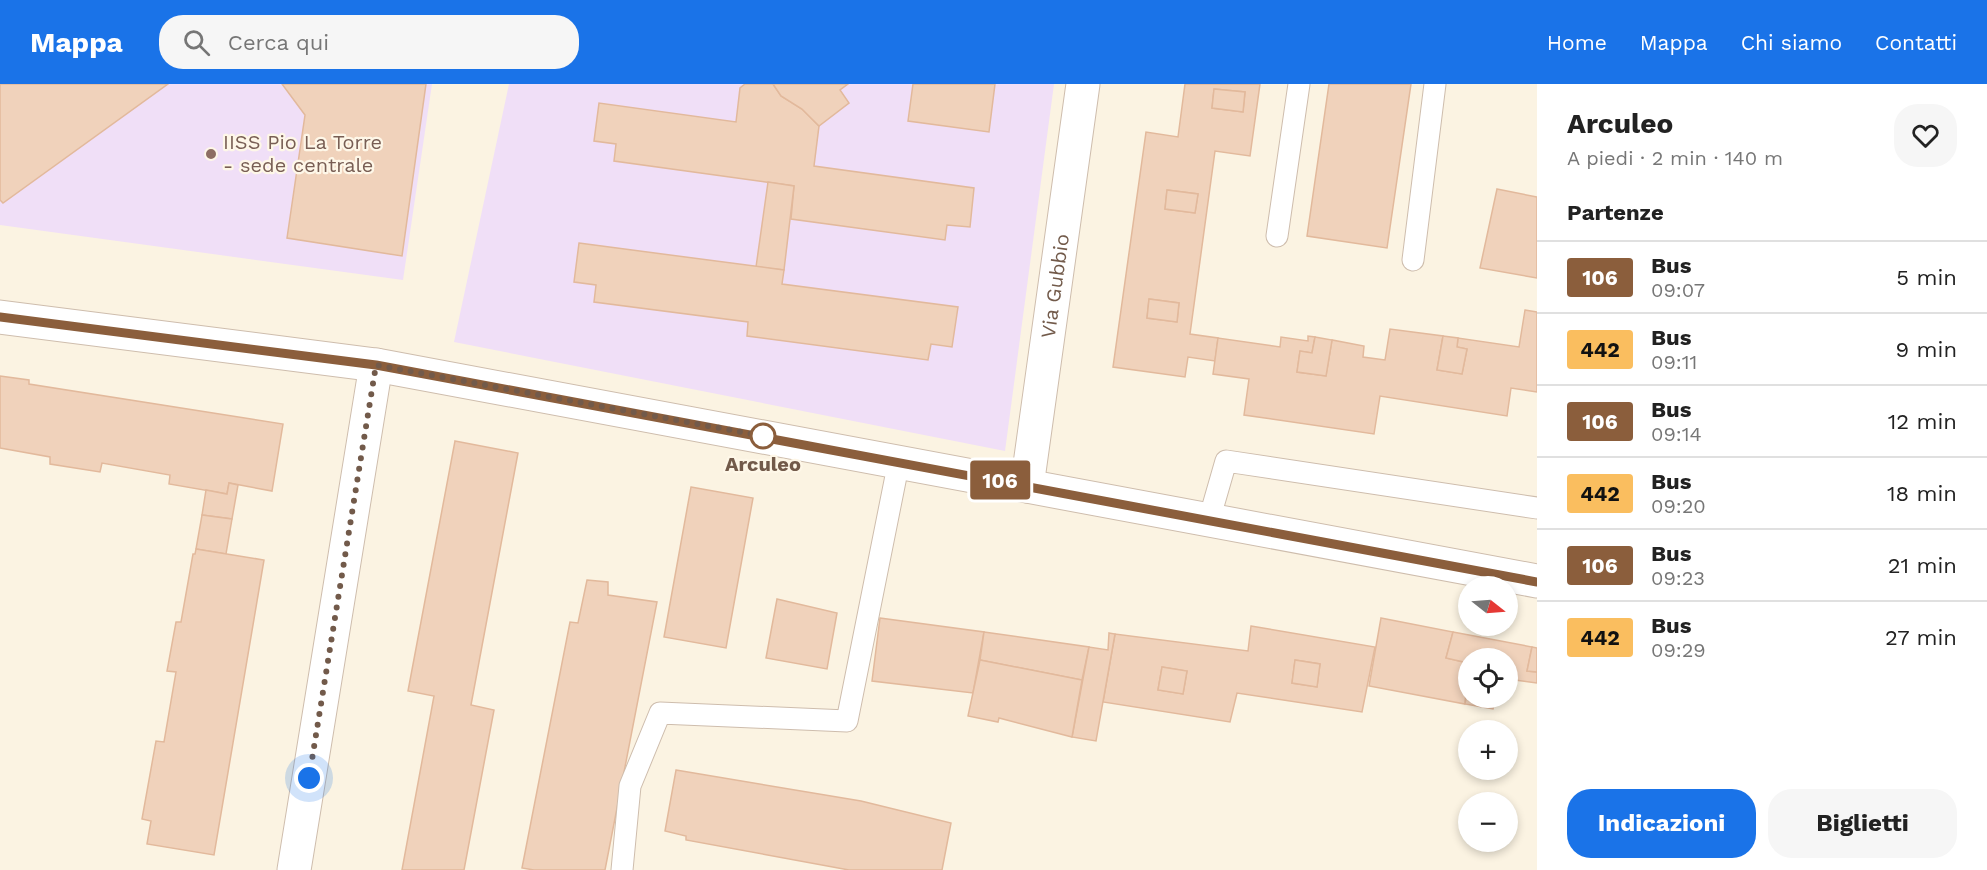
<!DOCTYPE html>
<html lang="it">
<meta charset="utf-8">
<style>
:root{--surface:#fff;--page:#f6f6f6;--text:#222;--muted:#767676;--line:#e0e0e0;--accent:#1a73e8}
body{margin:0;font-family:"Work Sans",sans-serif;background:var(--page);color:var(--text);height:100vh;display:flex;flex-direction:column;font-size:22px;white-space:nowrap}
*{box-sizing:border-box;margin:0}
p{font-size:20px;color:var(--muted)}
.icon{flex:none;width:33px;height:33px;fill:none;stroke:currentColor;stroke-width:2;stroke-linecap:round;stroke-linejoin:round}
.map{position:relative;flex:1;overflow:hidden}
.drawer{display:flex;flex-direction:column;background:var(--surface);width:450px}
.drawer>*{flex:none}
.badge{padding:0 12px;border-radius:4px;font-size:21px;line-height:39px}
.needle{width:39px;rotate:107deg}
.fabs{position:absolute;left:1458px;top:492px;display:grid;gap:12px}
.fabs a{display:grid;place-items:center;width:60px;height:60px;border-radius:50%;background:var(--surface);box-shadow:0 3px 9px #0003;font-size:30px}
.you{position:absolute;width:30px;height:30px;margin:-15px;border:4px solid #fff;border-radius:50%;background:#1a73e8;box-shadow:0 0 0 9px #1a73e833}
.map>.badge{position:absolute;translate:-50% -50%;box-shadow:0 0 0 3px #fff}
h2{padding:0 30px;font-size:22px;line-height:54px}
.round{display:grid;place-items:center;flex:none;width:63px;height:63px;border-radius:24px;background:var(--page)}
.head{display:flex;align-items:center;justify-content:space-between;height:102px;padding:0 30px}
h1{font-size:28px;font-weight:700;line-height:45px}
.cta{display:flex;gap:12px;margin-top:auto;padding:12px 30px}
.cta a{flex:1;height:69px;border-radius:24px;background:var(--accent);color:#fff;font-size:24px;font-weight:700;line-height:69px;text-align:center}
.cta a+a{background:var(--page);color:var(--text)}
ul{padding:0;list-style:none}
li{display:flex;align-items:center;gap:18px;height:72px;padding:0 30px;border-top:2px solid var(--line)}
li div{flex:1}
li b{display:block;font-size:22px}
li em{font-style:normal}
li .badge{min-width:66px;font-weight:700;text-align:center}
header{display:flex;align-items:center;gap:36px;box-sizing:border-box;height:84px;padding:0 30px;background:var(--accent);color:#fff}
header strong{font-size:28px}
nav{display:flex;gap:33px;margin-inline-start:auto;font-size:21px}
.search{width:420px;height:54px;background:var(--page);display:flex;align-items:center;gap:15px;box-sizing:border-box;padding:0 21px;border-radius:24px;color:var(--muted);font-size:22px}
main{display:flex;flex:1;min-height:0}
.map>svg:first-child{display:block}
</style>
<header>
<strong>Mappa</strong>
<div class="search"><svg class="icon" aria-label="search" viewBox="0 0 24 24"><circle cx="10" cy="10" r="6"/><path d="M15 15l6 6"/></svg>Cerca qui</div>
<nav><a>Home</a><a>Mappa</a><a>Chi siamo</a><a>Contatti</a></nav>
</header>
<main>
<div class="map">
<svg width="1537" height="786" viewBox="0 0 1537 786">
<rect width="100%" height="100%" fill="#fbf3e2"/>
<!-- education -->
<g fill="#f0dff7">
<polygon points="0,0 432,0 403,196 0,141"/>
<polygon points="509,0 1054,0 1005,367 454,258"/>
</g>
<!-- building -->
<g fill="#f0d2bb" stroke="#e2b99c" stroke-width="1.5" fill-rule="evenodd">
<polygon points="0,0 168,0 3,119 0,116"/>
<polygon points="282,0 426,0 402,172 287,154 305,31"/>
<polygon points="745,0 773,0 781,12 802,25 819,42 814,82 974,104 970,143 947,141 945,156 791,135 794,102 614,77 616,60 594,57 599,19 736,38 740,4"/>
<polygon points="773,0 848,0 840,6 849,19 819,42 802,25 781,12"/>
<polygon points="913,0 995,0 989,48 908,37"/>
<path d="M1185,0h75l-10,72 -35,-5 -25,183 28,4 -3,23 -27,-4 -3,20 -72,-10 33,-235 32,5zM1214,5l31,3 -2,20 -31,-4zM1167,106l31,4 -3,19 -30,-4zM1149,215l30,4 -2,19 -30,-4z"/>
<polygon points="1329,0 1411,0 1387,164 1307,152"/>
<polygon points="1214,5 1245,8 1243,28 1212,24"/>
<polygon points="768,98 794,102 784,186 756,183"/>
<polygon points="1497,105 1537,113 1537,194 1480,184"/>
<polygon points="1167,106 1198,110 1195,129 1165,125"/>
<polygon points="579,159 784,186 782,200 958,223 952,263 931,260 928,276 747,252 748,238 594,218 596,201 574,198"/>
<polygon points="1149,215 1179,219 1177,238 1147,234"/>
<polygon points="1525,226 1537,228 1537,308 1511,304 1507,332 1380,312 1374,350 1244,331 1249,295 1213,290 1218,254 1280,263 1281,253 1308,257 1308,252 1315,253 1312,269 1300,267 1297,288 1326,292 1332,256 1364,262 1363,273 1385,276 1390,245 1443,252 1437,286 1462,290 1467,265 1457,263 1458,254 1519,263"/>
<polygon points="1443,252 1458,254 1457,263 1467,265 1462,290 1437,286"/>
<polygon points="1315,253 1332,256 1326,292 1297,288 1300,267 1312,269"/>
<polygon points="0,292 29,296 29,300 283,340 272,407 229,399 227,410 169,400 170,391 102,379 100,388 50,380 50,373 0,364"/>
<polygon points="455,357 518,369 471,621 494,626 464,786 402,786 434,612 408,607"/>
<polygon points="229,399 238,401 232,435 202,431 206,406 227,410"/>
<polygon points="691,403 753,414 726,564 664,553"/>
<polygon points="202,431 232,435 226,470 196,465"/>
<polygon points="196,465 264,476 214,771 147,760 151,737 142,735 156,657 164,658 176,588 167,587 176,538 181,538 193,470 195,470"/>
<polygon points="587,496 608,498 608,511 657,518 605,786 534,786 522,784 570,538 578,539"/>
<polygon points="777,515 837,529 827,585 766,574"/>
<polygon points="880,534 984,548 973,609 872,597"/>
<polygon points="1381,534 1453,548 1446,574 1468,579 1465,620 1369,602"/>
<path d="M1251,542l124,21 -13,65 -125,-19 -7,29 -127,-20 12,-68 133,17zM1295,576l25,4 -3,23 -25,-4zM1162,583l25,4 -4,23 -25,-4z"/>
<polygon points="984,548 1089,563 1082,596 980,576"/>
<polygon points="1453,548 1532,563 1527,587 1537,588 1537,599 1508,595 1508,574 1468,574 1468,579 1446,574"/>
<polygon points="1109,549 1115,550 1096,657 1072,653 1089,563 1108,566"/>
<polygon points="1532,563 1537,564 1537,588 1527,587"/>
<polygon points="980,576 1082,596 1072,653 999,634 998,638 968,632"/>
<polygon points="1295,576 1320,580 1317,603 1292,599"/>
<polygon points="1162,583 1187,587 1183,610 1158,606"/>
<polygon points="1468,603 1468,614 1496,614 1493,625 1465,620"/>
<polygon points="676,686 861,717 951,739 942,786 849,786 686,756 686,752 665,747"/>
</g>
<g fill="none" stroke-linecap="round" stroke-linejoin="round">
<!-- lane casing -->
<g stroke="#cebdad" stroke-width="23">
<g id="lane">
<polyline points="1277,152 1299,0"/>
<polyline points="1413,176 1435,0"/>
<polyline points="1209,436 1226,377 1537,424"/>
<polyline points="622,786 630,702 660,629 847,637 899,377"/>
</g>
</g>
<!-- street casing -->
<g stroke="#cebdad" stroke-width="35">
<g id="street">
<polyline points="0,233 376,281 1537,497"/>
<path id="s1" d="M1027,402l56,-402"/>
<polyline points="294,786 376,281"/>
</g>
</g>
<!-- lane -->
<use href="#lane" stroke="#fff" stroke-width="21"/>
<!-- street -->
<use href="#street" stroke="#fff" stroke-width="33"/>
</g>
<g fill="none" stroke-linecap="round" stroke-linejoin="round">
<!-- line casing -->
<g stroke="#fff" stroke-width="14">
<polyline id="line" points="0,233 376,281 1537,498"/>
</g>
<!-- line -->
<use href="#line" stroke="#8b5e3c" stroke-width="9"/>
<!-- walk -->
<polyline stroke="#725a4a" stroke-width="6" stroke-dasharray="0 10.8" points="309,694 376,281 763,352"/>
</g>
<!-- markers -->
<circle fill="#8d6e63" stroke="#fef7e8" stroke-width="2" cx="211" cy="70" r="6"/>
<circle fill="#fff" stroke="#8b5e3c" stroke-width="3" cx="763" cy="352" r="12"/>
<g text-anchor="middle" stroke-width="4.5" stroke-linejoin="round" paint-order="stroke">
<!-- education labels -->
<g font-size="20" fill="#785e54" stroke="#fef7e8" text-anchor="start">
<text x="223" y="65">IISS Pio La Torre<tspan x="223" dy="23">- sede centrale</tspan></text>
</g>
<!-- street labels -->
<g font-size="20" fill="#725a4a" stroke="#fef7e8">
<text dy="7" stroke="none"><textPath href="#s1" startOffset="202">Via Gubbio</textPath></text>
</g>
<!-- stop labels -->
<g font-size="20" font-weight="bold" fill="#725a4a" stroke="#fef7e8">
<text x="763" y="387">Arculeo</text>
</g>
</g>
</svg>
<div class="fabs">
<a><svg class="needle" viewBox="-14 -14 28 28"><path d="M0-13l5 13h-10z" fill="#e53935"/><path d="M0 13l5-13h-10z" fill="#767676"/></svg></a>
<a><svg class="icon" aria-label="locate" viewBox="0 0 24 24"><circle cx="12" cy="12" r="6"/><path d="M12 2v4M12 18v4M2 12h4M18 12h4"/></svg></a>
<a>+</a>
<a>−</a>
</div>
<div class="you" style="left:309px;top:694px"></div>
<b class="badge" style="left:1000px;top:396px;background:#8b5e3c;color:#fff">106</b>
</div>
<section class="drawer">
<div class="head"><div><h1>Arculeo</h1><p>A piedi · 2 min · 140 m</p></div><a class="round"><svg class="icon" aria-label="heart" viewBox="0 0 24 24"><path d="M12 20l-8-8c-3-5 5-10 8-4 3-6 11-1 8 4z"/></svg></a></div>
<h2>Partenze</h2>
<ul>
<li><span class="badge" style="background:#8b5e3c;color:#fff">106</span><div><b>Bus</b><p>09:07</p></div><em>5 min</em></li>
<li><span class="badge" style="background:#fabe5f;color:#111">442</span><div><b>Bus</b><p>09:11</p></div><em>9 min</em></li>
<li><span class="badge" style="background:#8b5e3c;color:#fff">106</span><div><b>Bus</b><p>09:14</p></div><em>12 min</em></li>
<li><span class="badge" style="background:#fabe5f;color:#111">442</span><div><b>Bus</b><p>09:20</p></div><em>18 min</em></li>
<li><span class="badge" style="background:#8b5e3c;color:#fff">106</span><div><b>Bus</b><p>09:23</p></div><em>21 min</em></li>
<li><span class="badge" style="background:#fabe5f;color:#111">442</span><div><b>Bus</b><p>09:29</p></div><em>27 min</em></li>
</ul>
<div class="cta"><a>Indicazioni</a><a>Biglietti</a></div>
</section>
</main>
